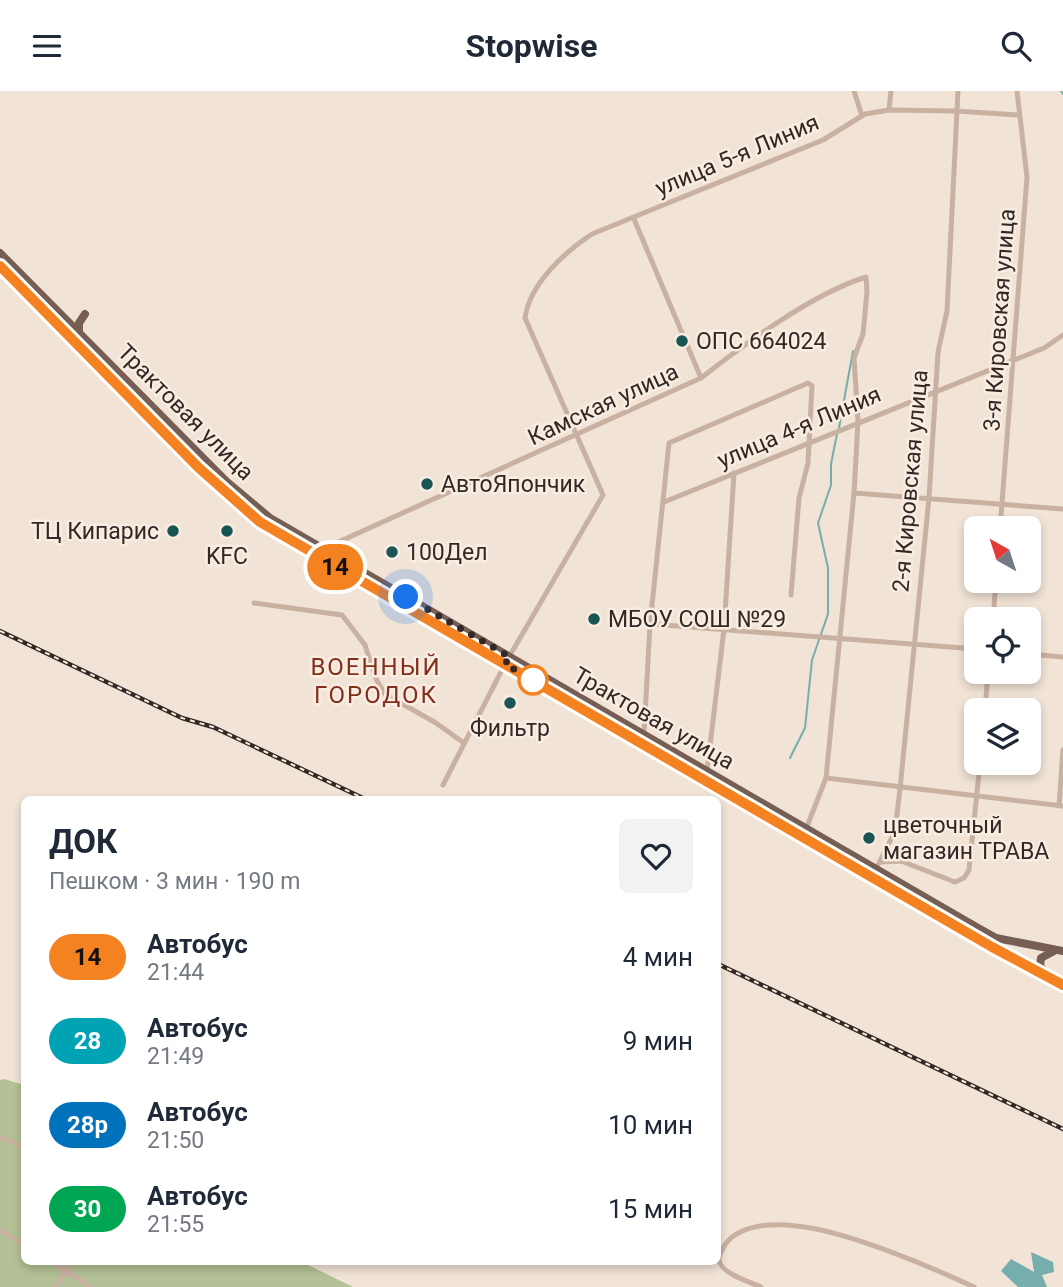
<!DOCTYPE html>
<html lang="ru">
<meta charset="utf-8">
<style>
:root{--surface:#fff;--page:#f2f2f3;--text:#1f2937;--muted:#747a83}
body{margin:0;font-family:Roboto,sans-serif;background:var(--page);color:var(--text);height:100vh;display:flex;flex-direction:column;font-size:26px;white-space:nowrap}
*{box-sizing:border-box;margin:0}
p{font-size:23px;color:var(--muted)}
.icon{flex:none;width:38px;height:38px;fill:none;stroke:currentColor;stroke-width:2;stroke-linecap:round;stroke-linejoin:round}
.map{position:relative;flex:1;overflow:hidden}
.details{position:absolute;left:21px;top:705px;width:700px;height:469px;display:flex;flex-direction:column;background:var(--surface);border-radius:10px;box-shadow:0 4px 10px #0003}
.details>*{flex:none}
.badge{padding:0 14px;border-radius:23px;font-size:24px;line-height:46px}
.needle{width:46px;rotate:321deg}
.tools{position:absolute;left:964px;top:425px;display:grid;gap:14px}
.tools a{display:grid;place-items:center;width:77px;height:77px;border-radius:10px;background:var(--surface);box-shadow:0 4px 10px #0003;font-size:35px}
.you{position:absolute;width:35px;height:35px;margin:-18px;border:5px solid #fff;border-radius:50%;background:#1a73e8;box-shadow:0 0 0 10px #1a73e833}
.map>.badge{position:absolute;translate:-50% -50%;box-shadow:0 0 0 4px #fff}
.round{display:grid;place-items:center;flex:none;width:74px;height:74px;border-radius:10px;background:var(--page)}
.summary{display:flex;align-items:center;justify-content:space-between;height:119px;padding:0 28px}
h1{font-size:33px;font-weight:700;line-height:52px}
ul{padding:0;list-style:none}
li{display:flex;align-items:center;gap:21px;height:84px;padding:0 28px}
li div{flex:1}
li b{display:block;font-size:26px}
li em{font-style:normal}
li .badge{min-width:77px;font-weight:700;text-align:center}
header{display:flex;justify-content:space-between;align-items:center;height:91px;padding:0 28px;background:var(--surface);font-size:32px;font-weight:700}
.map>svg:first-child{display:block}
</style>
<header><svg class="icon" aria-label="menu" viewBox="0 0 24 24"><path d="M4 6h16M4 12h16M4 18h16"/></svg>Stopwise<svg class="icon" aria-label="search" viewBox="0 0 24 24"><circle cx="10" cy="10" r="6"/><path d="M15 15l6 6"/></svg></header>
<div class="map">
<svg width="1063" height="1196" viewBox="0 0 1063 1196">
<rect width="100%" height="100%" fill="#f1e3d6"/>
<!-- green -->
<polygon fill="#b4c096" points="4,988 24,994 24,1171 302,1171 353,1196 0,1196 0,989"/>
<!-- water -->
<polygon fill="#75aead" points="1031,1161 1053,1171 1054,1181 1042,1184 1047,1196 1018,1196 1001,1180 1011,1168 1034,1181"/>
<g fill="none" stroke-linecap="round" stroke-linejoin="round">
<!-- stream -->
<g stroke="#75aead" stroke-width="2">
<polyline points="1061,0 1063,3"/>
<polyline points="839,337 853,260"/>
<polyline points="790,667 805,637 812,569 828,523 828,477 818,432 831,394 831,373 837,343"/>
</g>
<!-- street -->
<g stroke="#c9b1a2" stroke-width="5">
<polyline points="854,0 862,25"/>
<polyline points="889,19 891,0"/>
<polyline points="634,128 701,287"/>
<polyline points="854,402 1063,418"/>
<polyline points="664,411 1044,257 1063,244"/>
<polyline points="1000,438 1027,86 1017,0"/>
<path d="M323,458l378,-171c45,-35 111,-84 165,-101l1,15 -4,42 -9,24 4,63 -4,72 -28,285"/>
<polyline points="254,512 342,524 365,554 376,588 385,603 436,632 464,652"/>
<polyline points="993,528 996,490"/>
<polyline points="650,533 976,558"/>
<polyline points="1029,563 1063,566"/>
<polyline points="985,620 988,581"/>
<polyline points="644,643 650,533 669,352 808,292 812,295 808,372 799,407 791,504"/>
<polyline points="707,680 724,538 734,382"/>
<path d="M443,694l62,-121 98,-169 -78,-177c5,-35 40,-66 67,-84l231,-94 42,-26 24,-4 67,1 62,4"/>
<polyline points="1059,715 1063,659"/>
<polyline points="806,738 826,687 1063,715"/>
<polyline points="881,771 901,770 955,791 964,787 969,779 980,672"/>
<polyline points="876,778 895,740 900,698 929,407 938,261 947,220 958,0"/>
<polyline points="0,1046 24,1056"/>
<polyline points="0,1139 24,1154"/>
<polyline points="51,1171 91,1196"/>
<polyline points="55,1196 71,1171"/>
<path d="M761,1196c-11,-5 -37,-13 -41,-24 -3,-6 1,-11 3,-15 13,-24 50,-25 73,-22 48,4 133,40 178,61"/>
</g>
<!-- primary -->
<g stroke="#765e55" stroke-width="8">
<polyline points="0,162 226,390 270,427 978,837 996,847 1063,860"/>
<polyline points="0,175 199,377 265,434 993,856 1047,884"/>
<polyline points="79,242 79,232 85,223"/>
<polyline points="1054,860 1041,867 1040,875 1047,884 1063,893"/>
</g>
<!-- rail casing -->
<g stroke="#332825" stroke-width="4.5">
<g id="rail">
<polyline points="0,540 182,627 213,636 367,709"/>
<polyline points="718,873 1063,1038"/>
</g>
</g>
<!-- rail -->
<use href="#rail" stroke="#f9ede2" stroke-width="2" stroke-dasharray="5" stroke-linecap="butt"/>
</g>
<g fill="none" stroke-linecap="round" stroke-linejoin="round">
<!-- line casing -->
<g stroke="#fff" stroke-width="16">
<polyline id="line" points="0,175 199,377 260,431 992,856 1063,894"/>
</g>
<!-- line -->
<use href="#line" stroke="#f58220" stroke-width="10"/>
<!-- walk -->
<polyline stroke="#332825" stroke-width="7" stroke-dasharray="0 12.6" points="406,506 510,566 505,573 535,590 533,589"/>
</g>
<!-- markers -->
<g fill="#1a5555" stroke="#f9ede2" stroke-width="2.5">
<circle cx="682" cy="250" r="7"/>
<circle cx="427" cy="393" r="7"/>
<circle cx="173" cy="440" r="7"/>
<circle cx="227" cy="440" r="7"/>
<circle cx="392" cy="461" r="7"/>
<circle cx="594" cy="528" r="7"/>
<circle cx="510" cy="612" r="7"/>
<circle cx="869" cy="747" r="7"/>
</g>
<circle fill="#fff" stroke="#f58220" stroke-width="3.5" cx="533" cy="589" r="14"/>
<g text-anchor="middle" stroke-width="5" stroke-linejoin="round" paint-order="stroke">
<!-- street labels -->
<g font-size="23" fill="#332825" stroke="#f9ede2">
<text transform="translate(737 64) rotate(-23)" y="8">улица 5-я Линия</text>
<text transform="translate(999 229) rotate(-86)" y="8">3-я Кировская улица</text>
<text transform="translate(603 313) rotate(-25)" y="8">Камская улица</text>
<text transform="translate(186 321) rotate(45)" y="8">Трактовая улица</text>
<text transform="translate(799 336) rotate(-23)" y="8">улица 4-я Линия</text>
<text transform="translate(910 390) rotate(-85)" y="8">2-я Кировская улица</text>
<text transform="translate(654 627) rotate(30)" y="8">Трактовая улица</text>
</g>
<!-- poi labels -->
<g font-size="23" fill="#332825" stroke="#f9ede2" text-anchor="start">
<text x="696" y="258">ОПС 664024</text>
<text x="441" y="401">АвтоЯпончик</text>
<text x="159" y="448" text-anchor="end">ТЦ Кипарис</text>
<text x="406" y="469">100Дел</text>
<text x="227" y="473" text-anchor="middle">KFC</text>
<text x="608" y="536">МБОУ СОШ №29</text>
<text x="510" y="645" text-anchor="middle">Фильтр</text>
<text x="883" y="742">цветочный<tspan x="883" dy="26">магазин ТРАВА</tspan></text>
</g>
<!-- neighbourhood labels -->
<g font-size="24" letter-spacing="2" fill="#842f1c" stroke="#f9ede2">
<text x="376" y="584">ВОЕННЫЙ<tspan x="376" dy="28">ГОРОДОК</tspan></text>
</g>
</g>
</svg>
<div class="tools">
<a><svg class="needle" viewBox="-14 -14 28 28"><path d="M0-13l5 13h-10z" fill="#e53935"/><path d="M0 13l5-13h-10z" fill="#747a83"/></svg></a>
<a><svg class="icon" aria-label="locate" viewBox="0 0 24 24"><circle cx="12" cy="12" r="6"/><path d="M12 2v4M12 18v4M2 12h4M18 12h4"/></svg></a>
<a><svg class="icon" aria-label="layers" viewBox="0 0 24 24"><path d="M12 4l9 5-9 5-9-5zM3 14l9 5 9-5"/></svg></a>
</div>
<div class="you" style="left:406px;top:506px"></div>
<b class="badge" style="left:335px;top:476px;background:#f58220;color:#111">14</b>
<section class="details">
<div class="summary"><div><h1>ДОК</h1><p>Пешком · 3 мин · 190 m</p></div><a class="round"><svg class="icon" aria-label="heart" viewBox="0 0 24 24"><path d="M12 20l-8-8c-3-5 5-10 8-4 3-6 11-1 8 4z"/></svg></a></div>
<ul>
<li><span class="badge" style="background:#f58220;color:#111">14</span><div><b>Автобус</b><p>21:44</p></div><em>4 мин</em></li>
<li><span class="badge" style="background:#00a3b4;color:#fff">28</span><div><b>Автобус</b><p>21:49</p></div><em>9 мин</em></li>
<li><span class="badge" style="background:#0072bc;color:#fff">28р</span><div><b>Автобус</b><p>21:50</p></div><em>10 мин</em></li>
<li><span class="badge" style="background:#00a651;color:#fff">30</span><div><b>Автобус</b><p>21:55</p></div><em>15 мин</em></li>
</ul>
</section>
</div>
